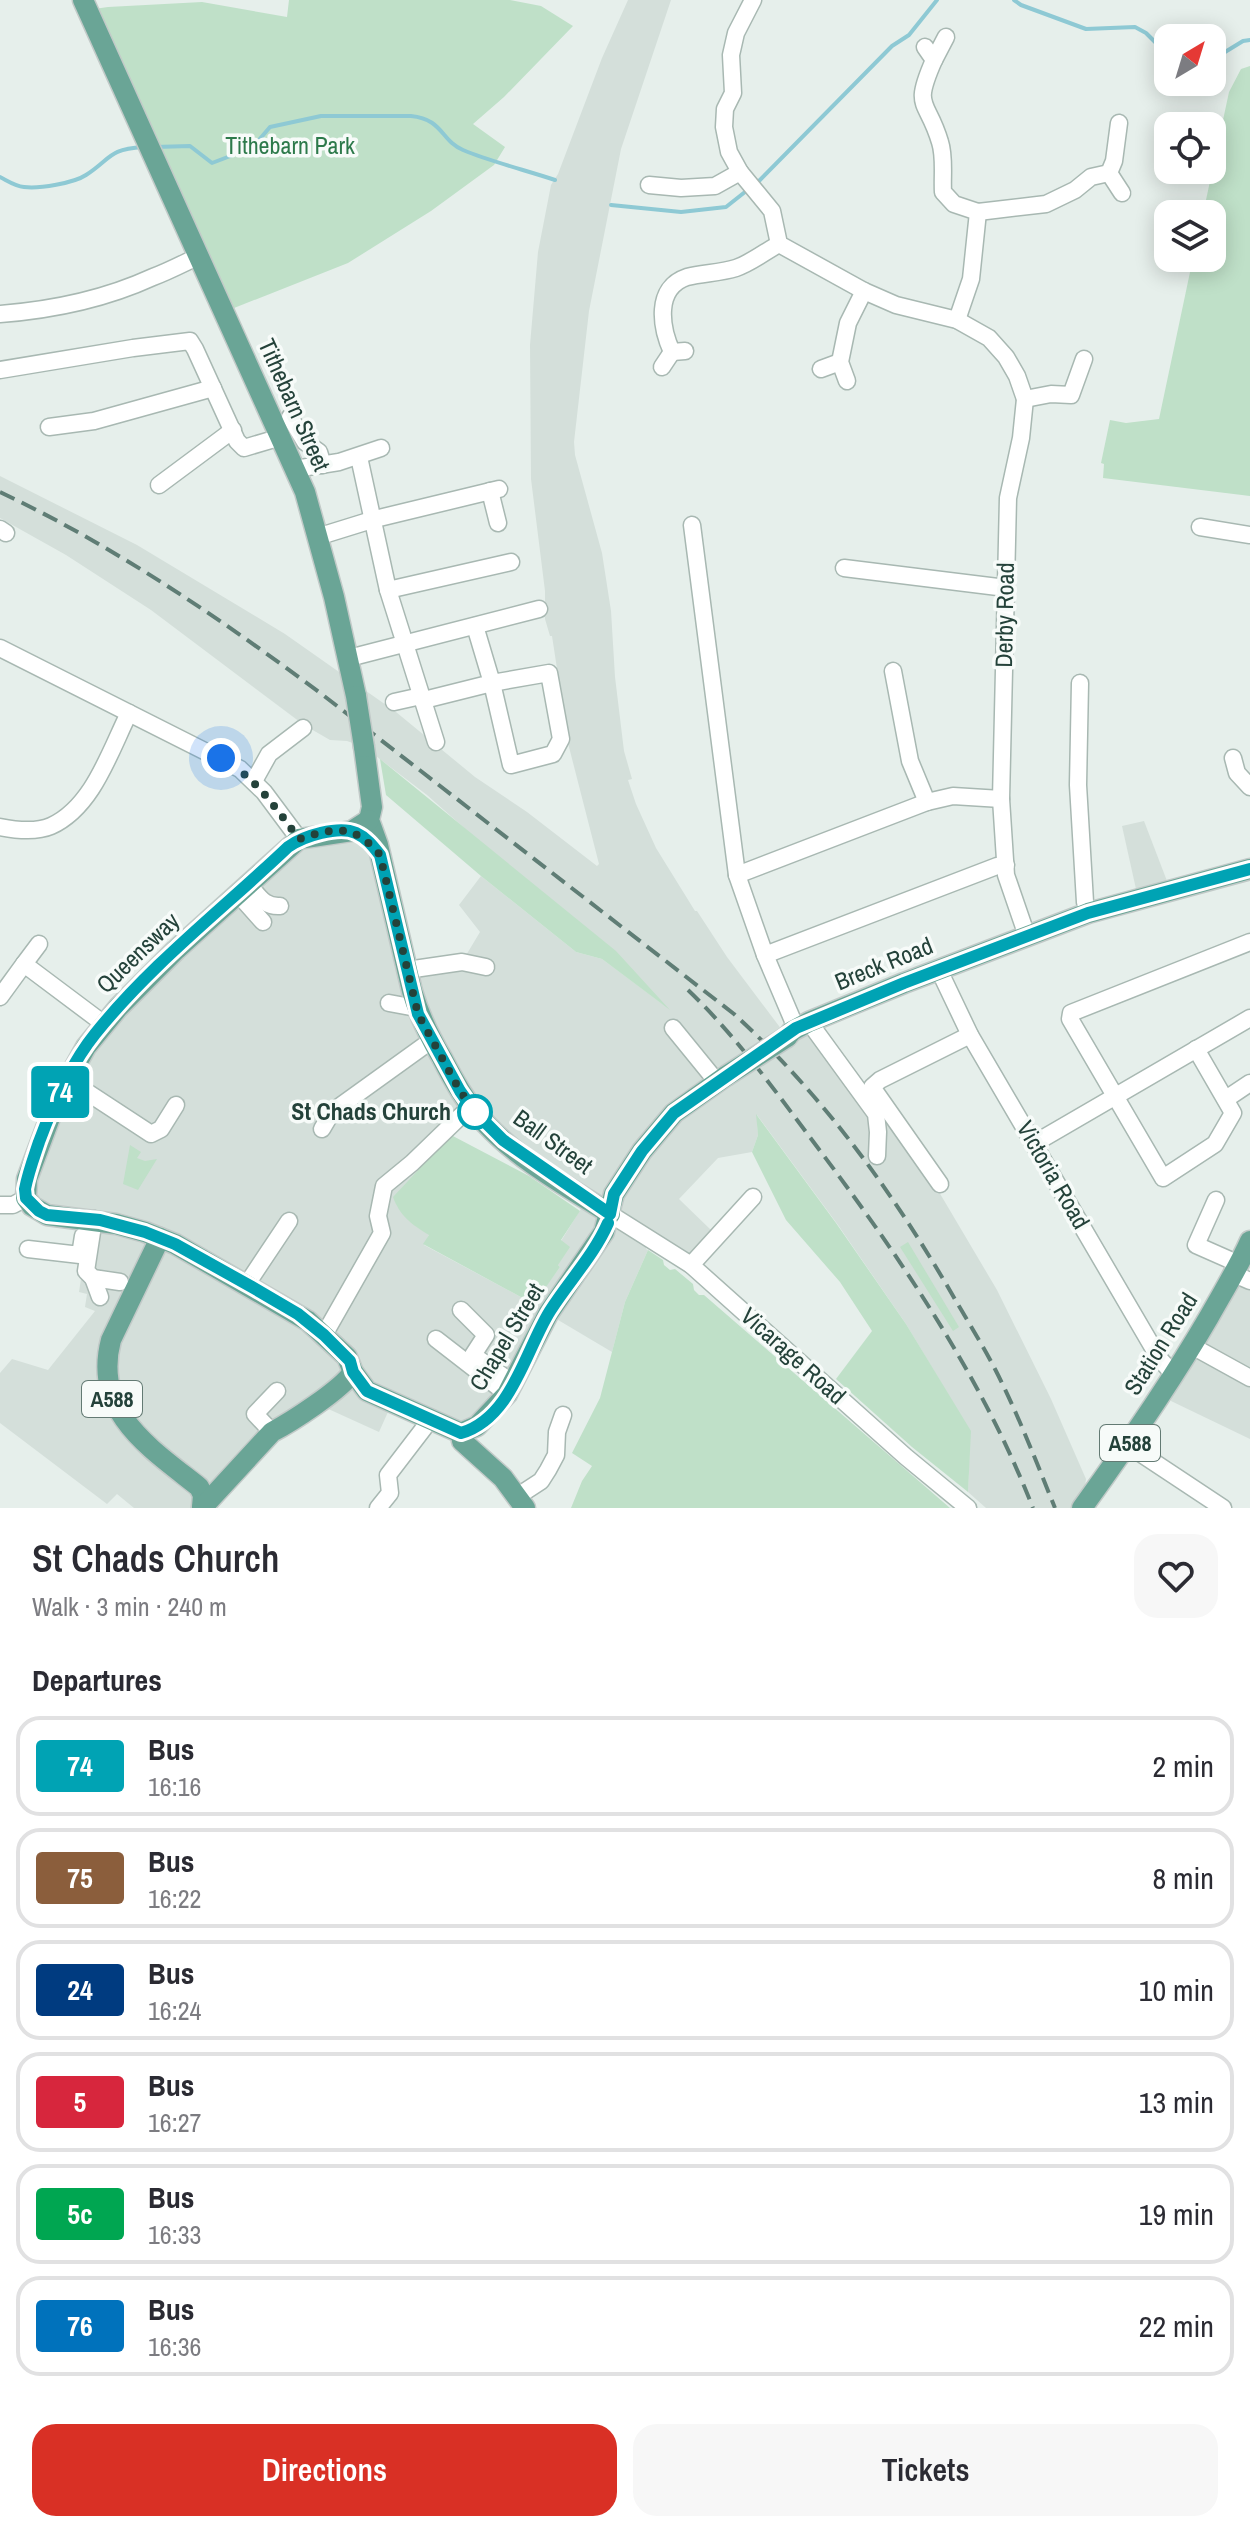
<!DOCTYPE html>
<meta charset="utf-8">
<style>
:root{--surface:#fff;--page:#f7f7f7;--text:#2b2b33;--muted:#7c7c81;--line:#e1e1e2;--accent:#d93025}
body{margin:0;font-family:"Archivo Narrow",sans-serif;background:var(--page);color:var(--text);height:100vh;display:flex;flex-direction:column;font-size:30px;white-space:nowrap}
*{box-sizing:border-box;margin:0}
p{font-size:26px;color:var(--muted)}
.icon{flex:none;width:44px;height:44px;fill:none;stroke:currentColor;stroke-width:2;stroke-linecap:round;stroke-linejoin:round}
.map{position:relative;height:1508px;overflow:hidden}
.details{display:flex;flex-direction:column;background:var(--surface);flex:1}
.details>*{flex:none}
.badge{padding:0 16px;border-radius:6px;font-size:28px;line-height:52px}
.needle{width:52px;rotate:38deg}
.tools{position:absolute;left:1154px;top:24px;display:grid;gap:16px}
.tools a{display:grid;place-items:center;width:72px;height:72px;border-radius:16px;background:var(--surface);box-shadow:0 4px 20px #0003;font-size:40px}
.you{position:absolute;width:40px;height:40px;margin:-20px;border:6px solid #fff;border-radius:50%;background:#1a73e8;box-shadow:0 0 0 12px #1a73e833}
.map>.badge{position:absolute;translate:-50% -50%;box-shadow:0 0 0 4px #fff}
h2{padding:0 32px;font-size:30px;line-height:72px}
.round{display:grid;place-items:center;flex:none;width:84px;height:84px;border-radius:24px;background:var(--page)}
.overview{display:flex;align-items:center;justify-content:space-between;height:136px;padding:0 32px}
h1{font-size:38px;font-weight:600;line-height:60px}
.action{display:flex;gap:16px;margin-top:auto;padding:16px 32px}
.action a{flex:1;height:92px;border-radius:24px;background:var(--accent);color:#fff;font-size:32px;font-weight:600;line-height:92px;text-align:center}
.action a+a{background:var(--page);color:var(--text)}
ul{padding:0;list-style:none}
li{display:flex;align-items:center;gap:24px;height:100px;margin:0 16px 12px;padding:0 16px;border:4px solid var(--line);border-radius:24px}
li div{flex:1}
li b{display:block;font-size:30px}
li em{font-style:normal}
li .badge{min-width:88px;font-weight:700;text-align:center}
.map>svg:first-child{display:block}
</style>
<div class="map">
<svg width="1250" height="1508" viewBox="0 0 1250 1508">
<rect width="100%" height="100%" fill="#e6efeb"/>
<!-- built -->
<g fill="#d4dfda" fill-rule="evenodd">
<path d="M628,0h43l-50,149 -32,162 -15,131 1,13 27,98 9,58 4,66 9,74 8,28 -4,1 8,24 20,44 39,63h2l30,46 61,81 30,-12 49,61 59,83 71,120 54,109 35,80 -4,29h-96l-18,-16 2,-61 -64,-107 -68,-99 -81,-110 1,20 -6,17 -34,6 -39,41 33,32 -27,29 -35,-21 -4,10 2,1 -23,52 -13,50 -64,-38 -78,116 -78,-27 -13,29 -55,-25h-15l-107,101h-68l-17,-14 -10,10 -107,-81v-50l12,-14 36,11 47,-59 -10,-4 2,-13 -8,-2 11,-73 -64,-21 49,-134 213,-217 64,-16 13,7 42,132 55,-8 18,-30 -21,-27 22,-29 95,76 26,7 63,47 -238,-211 -63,-48 -17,-6 -17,-1 -26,-15 -153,-115 -85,-55 -66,-37v-42l137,69 148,89 111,78 79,65 52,35 70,54 2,-2 -30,-117 -17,-111h-2l-5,-17v-28l-14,-112 -1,-134 8,-93 13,-67 7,-11 44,-116zM470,1107l117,92 -26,42 -3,24 2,2 -14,19 -3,-2 -12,16 1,3 -108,-58 5,-10 22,-100z"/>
<polygon points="1144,821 1167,881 1136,889 1122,826"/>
<polygon points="1236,1271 1250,1277 1250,1439 1171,1401 1174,1375"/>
</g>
<!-- green -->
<g fill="#bfe0c8">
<polygon points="289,0 510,0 541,6 573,26 504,97 473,124 505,147 494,165 431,211 348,263 224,312 87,10 108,7 202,2 287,17"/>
<polygon points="1250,66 1250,496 1103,478 1104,464 1101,463 1110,420 1126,423 1159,419 1193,258 1212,258 1212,214 1203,214 1229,92 1241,69"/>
<polygon points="380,759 616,951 670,1010 602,959 576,952 481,876 386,795"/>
<polygon points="756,1114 836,1223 906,1324 971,1431 968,1492 912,1447 836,1379 872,1331 840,1282 786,1220 752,1152 758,1135"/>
<path d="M451,1135l78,41 51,35 -19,29 9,7 -12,18 2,2 -14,20 -3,-2 -13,17 -107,-58 6,-9c-18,-11 -29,-19 -36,-38z"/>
<polygon points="130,1145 141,1152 137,1158 145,1161 157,1159 138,1190 123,1184"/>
<polygon points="908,1242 959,1327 953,1331 900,1247"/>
<polygon points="648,1250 663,1260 664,1265 670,1270 675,1269 693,1284 694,1290 699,1295 704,1295 950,1508 571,1508 582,1481 592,1466 572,1453 600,1398 625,1302"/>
</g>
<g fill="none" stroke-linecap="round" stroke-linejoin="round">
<!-- stream -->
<g stroke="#8ec9d4" stroke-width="4">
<polyline points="1014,0 1021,5 1086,29 1135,27 1146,33 1168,55"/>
<polyline points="1212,60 1243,41 1250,40"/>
<path d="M155,147l35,-1 22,17 21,-8 6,-5 14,-3 17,-20 51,-11h90c32,3 30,25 52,34 29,12 62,20 92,30"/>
<path d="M0,177c8,4 15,9 24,10 15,2 50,-4 62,-12 25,-16 22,-26 57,-28"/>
<polyline points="757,183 892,46 909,35 937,0"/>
<polyline points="611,205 681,212 726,207 750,188"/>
</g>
<!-- minor casing -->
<g stroke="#a8b8b2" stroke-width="19">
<g id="minor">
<polyline points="753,0 736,33 731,55 733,93 725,109 724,127 729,152 740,172 772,211 779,244 864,291 896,305 957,320 989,338 1006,357 1017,376 1025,399 1021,438 1008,498 1001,799 1006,875 1027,936"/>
<path d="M925,47l9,13c-22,50 -7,38 6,82 5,15 2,35 3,50l11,12 24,8 -7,67 -14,41"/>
<polyline points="934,60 946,37"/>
<polyline points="1109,173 1122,193"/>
<polyline points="649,185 681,188 715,186 740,172"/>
<polyline points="978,212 1046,204 1075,190 1091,177 1109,173 1114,161 1119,123"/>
<path d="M0,314c52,-4 105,-15 153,-37 16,-6 31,-14 46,-21"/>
<path d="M685,351l-13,1c-11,-24 -18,-64 15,-75 16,-4 33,-4 49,-9 15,-5 30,-17 43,-24"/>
<polyline points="662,367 672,352"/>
<polyline points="821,369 840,362"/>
<polyline points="0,370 133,348 190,341 195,349 237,441 244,448 281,437"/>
<polyline points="847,381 840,362 848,323 864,291"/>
<polyline points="1025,399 1051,394 1071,395 1084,359"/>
<polyline points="290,417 305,442 319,452 323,465"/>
<polyline points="49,427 94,421 213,388"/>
<polyline points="359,457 388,590 436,742"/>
<polyline points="295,469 339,462 381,448"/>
<polyline points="159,485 233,430"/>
<polyline points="490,491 498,523"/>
<polyline points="692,525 737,875 765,955 796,1028"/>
<polyline points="1200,527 1250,535"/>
<polyline points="0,529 6,533"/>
<polyline points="317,537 375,519 499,489"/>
<polyline points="844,568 1006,588"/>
<polyline points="388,590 511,562"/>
<polyline points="0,648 240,769 264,792 299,839"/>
<polyline points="349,658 539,609"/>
<polyline points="893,671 910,761 927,802"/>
<polyline points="1080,683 1078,785 1085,902 1088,913"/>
<polyline points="424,700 492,683 549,673 561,739 553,754 511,765 492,683 475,626"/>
<polyline points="394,702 421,696"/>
<polyline points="1233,758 1237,773 1250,787"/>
<polyline points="254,781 269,754 303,728"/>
<path d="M0,827c15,3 37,5 51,-1 42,-19 59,-75 78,-113"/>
<polyline points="737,875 927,802 953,796 1001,799"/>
<path d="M249,885c10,11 15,22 31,21"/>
<polyline points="238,894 263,922"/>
<polyline points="765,955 997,866 1006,865"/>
<polyline points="24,964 39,944"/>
<polyline points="407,970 462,962 486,967"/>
<polyline points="939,970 970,1035 1159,1358 1174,1375"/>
<polyline points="0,997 24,964 104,1024"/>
<polyline points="389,1003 416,1008"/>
<polyline points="809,1022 876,1114 878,1132 877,1156"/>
<polyline points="673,1028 717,1082"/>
<polyline points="1196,1049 1233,1113 1215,1144 1163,1178 1070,1019 1071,1013 1250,942"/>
<polyline points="67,1079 151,1134 161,1129 176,1105"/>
<polyline points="1226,1099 1250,1083"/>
<polyline points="322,1129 332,1112 432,1040"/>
<polyline points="1035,1143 1250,1018"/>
<polyline points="940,1184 872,1087 880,1080 970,1035"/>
<polyline points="1216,1200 1196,1245 1239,1264"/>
<polyline points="0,1205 13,1205 26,1198"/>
<polyline points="610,1214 691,1265 906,1457 968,1508"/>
<polyline points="94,1219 86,1271 93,1278 120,1282"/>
<polyline points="28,1249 80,1255 83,1236"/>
<polyline points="691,1265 753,1197"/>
<polyline points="1234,1274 1250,1281"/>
<polyline points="93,1278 100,1297"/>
<polyline points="247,1284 289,1221"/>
<polyline points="461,1310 486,1335 473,1355 514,1384"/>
<polyline points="324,1335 382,1233 378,1216 384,1186 412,1163 471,1106"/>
<polyline points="436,1339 507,1394"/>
<polyline points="1192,1346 1250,1378"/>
<polyline points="272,1432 255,1414 277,1391"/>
<polyline points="1128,1445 1223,1508"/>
<polyline points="518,1496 541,1481 548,1470 556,1455 557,1432 563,1415"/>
<polyline points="378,1508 390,1493 388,1475 424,1428 427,1419"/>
</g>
</g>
<!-- major casing -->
<g stroke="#c2cac8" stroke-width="23">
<g id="major">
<polyline points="83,0 305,492 334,597 356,696"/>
<path d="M364,747l8,60 -3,13 9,25 34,146c7,24 17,45 30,67 12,23 25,47 44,66 34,37 82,63 124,90"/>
<polyline points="369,820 352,831 299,839 176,950 118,1008 86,1047 57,1099 27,1179 26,1198 32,1206 47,1215 116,1224 145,1232 175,1244 308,1321 347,1357 353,1372 367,1391 461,1433"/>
<polyline points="787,1037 792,1031 809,1022 904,983 1088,913 1250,869"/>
<path d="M160,1238l-49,102c-19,72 39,108 88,147l4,8 -1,12"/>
<polyline points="461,1433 477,1426 507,1394 548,1314 604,1232 614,1194 642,1151 674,1113 726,1076"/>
<polyline points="461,1433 462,1441 503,1478 525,1508"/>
<path d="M202,1508l70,-76c19,-10 69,-42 81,-60"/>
<path d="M1082,1508c45,-62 88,-124 127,-191 14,-25 29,-49 41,-76"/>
</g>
</g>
<!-- minor -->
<use href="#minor" stroke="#fff" stroke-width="16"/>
<!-- major -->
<use href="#major" stroke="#6aa596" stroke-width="20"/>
<!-- rail -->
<g stroke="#5f7d75" stroke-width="4" stroke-dasharray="16 8" stroke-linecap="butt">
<path d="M0,492c114,54 218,125 319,200l415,322c90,82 161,181 222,287 13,22 27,45 39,68 23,45 41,92 60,139"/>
<path d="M688,990c47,45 85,98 124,150 86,114 169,235 221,368"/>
</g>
<!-- major-bridge casing -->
<g stroke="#c2cac8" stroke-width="23" stroke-linecap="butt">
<g id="major-bridge">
<polyline points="356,696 364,747"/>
<polyline points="726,1076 787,1037"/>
</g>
</g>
<!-- major-bridge -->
<use href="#major-bridge" stroke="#6aa596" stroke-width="20"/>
</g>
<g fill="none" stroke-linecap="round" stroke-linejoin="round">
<!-- line casing -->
<g stroke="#fff" stroke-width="18">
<path id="line" d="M608,1223c-14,32 -39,58 -58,88 -25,40 -38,107 -89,122l-94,-42 -14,-19 -3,-11 -26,-26 -26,-21 -46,-27 -77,-43 -30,-12 -45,-12 -53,-5 -8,-4 -13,-13 -1,-9c3,-16 9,-32 14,-47 14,-38 31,-77 56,-108 56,-70 129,-126 193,-187 15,-11 51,-22 68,-14 11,5 17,13 24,22l38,159 42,77 14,20 29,29 107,74 4,-20 28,-43 32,-38 122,-85 108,-45 184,-70 162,-44"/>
</g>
<!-- line -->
<use href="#line" stroke="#00a3b4" stroke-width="12"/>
<!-- walk -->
<path stroke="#24423a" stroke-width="8" stroke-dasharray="0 14.4" d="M221,758c35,20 54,49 78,81 37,-12 55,-15 81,16l38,159 42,77 15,21"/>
</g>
<!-- markers -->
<circle fill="#fff" stroke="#00a3b4" stroke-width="4" cx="475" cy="1112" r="16"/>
<g text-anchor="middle" stroke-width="7" stroke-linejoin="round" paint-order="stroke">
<!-- shield labels -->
<g fill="#f7fbf9" stroke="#637a73" stroke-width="2">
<rect x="82" y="1381" width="60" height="36" rx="6"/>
<rect x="1100" y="1425" width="60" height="36" rx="6"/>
</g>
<g font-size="22" font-weight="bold" fill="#24423a">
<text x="112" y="1407">A588</text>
<text x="1130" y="1451">A588</text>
</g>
<!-- park labels -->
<g font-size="24" fill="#2d7a4b" stroke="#f7fbf9">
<text x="290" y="154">Tithebarn Park</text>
</g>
<!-- street labels -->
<g font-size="24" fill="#24423a" stroke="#f7fbf9">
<text transform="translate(294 405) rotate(66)" y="8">Tithebarn Street</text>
<text transform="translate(1005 615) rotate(-89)" y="8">Derby Road</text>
<text transform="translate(138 953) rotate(-44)" y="8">Queensway</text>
<text transform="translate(884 964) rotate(-22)" y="8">Breck Road</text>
<text transform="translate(553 1142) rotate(36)" y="8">Ball Street</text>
<text transform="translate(1053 1175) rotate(60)" y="8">Victoria Road</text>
<text transform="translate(507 1337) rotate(-59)" y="8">Chapel Street</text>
<text transform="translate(1161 1344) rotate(-58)" y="8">Station Road</text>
<text transform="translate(793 1356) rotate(42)" y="8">Vicarage Road</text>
</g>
<!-- stop labels -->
<g font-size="24" font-weight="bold" fill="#24423a" stroke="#f7fbf9" text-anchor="end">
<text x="451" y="1120">St Chads Church</text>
</g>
</g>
</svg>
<div class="tools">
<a><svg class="needle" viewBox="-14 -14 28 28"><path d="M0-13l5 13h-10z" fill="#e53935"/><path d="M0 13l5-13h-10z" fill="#7c7c81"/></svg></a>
<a><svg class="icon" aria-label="locate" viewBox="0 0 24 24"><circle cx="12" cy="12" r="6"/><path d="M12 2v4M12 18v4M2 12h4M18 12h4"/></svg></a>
<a><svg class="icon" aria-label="layers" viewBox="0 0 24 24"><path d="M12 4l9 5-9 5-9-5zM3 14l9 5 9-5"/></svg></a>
</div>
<div class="you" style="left:221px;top:758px"></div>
<b class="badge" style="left:60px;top:1092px;background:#00a3b4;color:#fff">74</b>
</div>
<section class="details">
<div class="overview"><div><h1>St Chads Church</h1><p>Walk · 3 min · 240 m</p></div><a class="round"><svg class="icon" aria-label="heart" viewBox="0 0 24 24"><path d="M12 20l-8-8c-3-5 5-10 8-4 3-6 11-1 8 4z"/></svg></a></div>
<h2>Departures</h2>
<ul>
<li><span class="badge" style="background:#00a3b4;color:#fff">74</span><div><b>Bus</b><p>16:16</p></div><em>2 min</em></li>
<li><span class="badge" style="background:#8b5e3c;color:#fff">75</span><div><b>Bus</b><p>16:22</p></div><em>8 min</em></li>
<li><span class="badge" style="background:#003b80;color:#fff">24</span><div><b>Bus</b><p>16:24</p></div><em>10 min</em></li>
<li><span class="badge" style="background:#d7263d;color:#fff">5</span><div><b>Bus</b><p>16:27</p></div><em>13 min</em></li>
<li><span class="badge" style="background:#00a651;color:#fff">5c</span><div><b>Bus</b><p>16:33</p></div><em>19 min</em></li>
<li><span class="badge" style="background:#0072bc;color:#fff">76</span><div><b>Bus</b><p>16:36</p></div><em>22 min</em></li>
</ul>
<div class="action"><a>Directions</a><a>Tickets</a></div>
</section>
